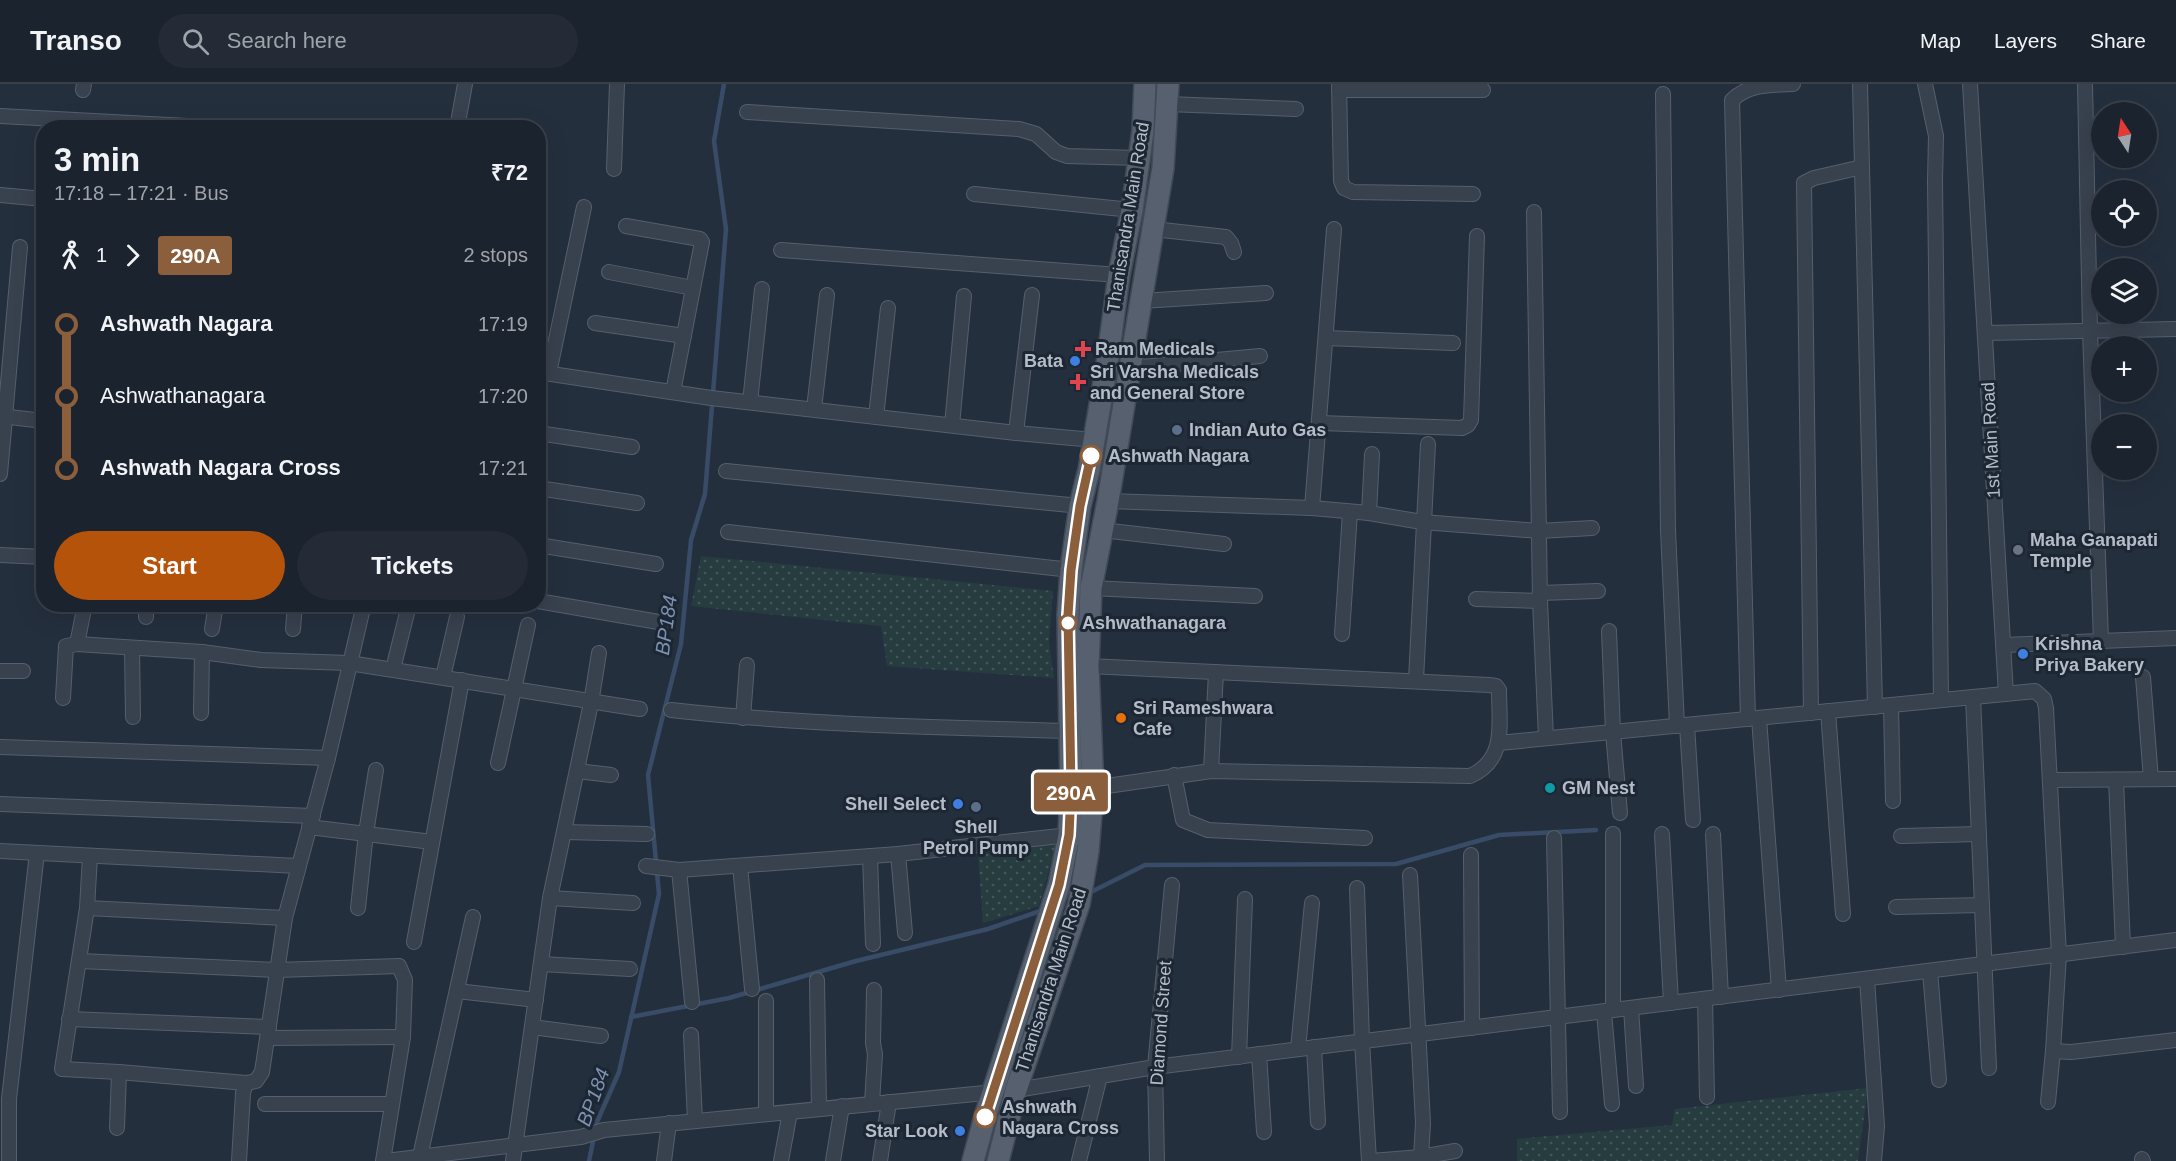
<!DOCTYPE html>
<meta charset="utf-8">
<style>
:root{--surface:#1b232e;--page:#242b36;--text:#f1f3f6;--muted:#a0a4aa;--line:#39404a;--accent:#b45309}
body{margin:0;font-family:Arial,sans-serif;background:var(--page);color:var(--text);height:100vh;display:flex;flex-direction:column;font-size:22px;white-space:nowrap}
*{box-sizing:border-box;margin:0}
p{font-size:20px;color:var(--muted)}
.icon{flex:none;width:33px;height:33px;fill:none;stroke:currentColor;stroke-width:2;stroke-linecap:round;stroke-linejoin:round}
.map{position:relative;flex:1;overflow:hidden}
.side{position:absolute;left:36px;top:36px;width:510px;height:492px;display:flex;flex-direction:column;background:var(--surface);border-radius:24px;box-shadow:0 6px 24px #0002,0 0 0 2px var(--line)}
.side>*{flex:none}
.badge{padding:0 12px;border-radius:4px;font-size:21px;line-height:39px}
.needle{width:39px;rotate:348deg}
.buttons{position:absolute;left:2091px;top:18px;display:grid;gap:12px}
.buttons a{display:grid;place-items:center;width:66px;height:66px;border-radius:50%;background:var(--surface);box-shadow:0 6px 24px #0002,0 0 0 2px var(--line);font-size:30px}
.map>.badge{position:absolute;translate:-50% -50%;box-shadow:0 0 0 3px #fff}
.legs{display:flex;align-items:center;gap:9px;height:66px;padding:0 18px;font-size:20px}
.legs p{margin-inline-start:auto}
.head{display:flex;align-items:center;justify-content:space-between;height:102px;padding:0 18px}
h1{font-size:33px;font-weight:700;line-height:45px}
.action{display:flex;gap:12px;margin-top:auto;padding:12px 18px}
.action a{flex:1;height:69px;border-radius:36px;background:var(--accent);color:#fff;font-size:24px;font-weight:700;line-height:69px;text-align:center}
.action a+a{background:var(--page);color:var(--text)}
ul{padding:0 18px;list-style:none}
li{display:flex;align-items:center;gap:21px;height:72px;font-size:22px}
li i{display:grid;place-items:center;width:9px;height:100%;margin:0 8px;background:currentColor}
li i::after{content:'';width:15px;height:15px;margin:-8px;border:4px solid;border-radius:50%;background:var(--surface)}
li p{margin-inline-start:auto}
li:first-child i{background:linear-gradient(#0000 50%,currentColor 0)}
li:last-child i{background:linear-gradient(currentColor 50%,#0000 0)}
header{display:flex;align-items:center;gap:36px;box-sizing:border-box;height:84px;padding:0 30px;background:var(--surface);border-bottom:2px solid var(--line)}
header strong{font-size:28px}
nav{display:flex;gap:33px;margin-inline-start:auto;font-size:21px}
.search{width:420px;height:54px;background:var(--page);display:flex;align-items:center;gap:15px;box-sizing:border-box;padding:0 21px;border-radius:33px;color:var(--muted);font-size:22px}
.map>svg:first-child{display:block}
</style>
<header>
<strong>Transo</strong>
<div class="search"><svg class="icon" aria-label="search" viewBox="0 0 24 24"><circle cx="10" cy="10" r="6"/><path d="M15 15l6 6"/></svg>Search here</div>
<nav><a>Map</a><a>Layers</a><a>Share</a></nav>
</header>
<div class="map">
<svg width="2176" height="1077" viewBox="0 0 2176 1077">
<defs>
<pattern id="grass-dots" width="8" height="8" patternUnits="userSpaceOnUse" patternTransform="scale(1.5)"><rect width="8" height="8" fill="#263c3f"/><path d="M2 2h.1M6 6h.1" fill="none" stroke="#435659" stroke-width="1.8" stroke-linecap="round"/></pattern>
</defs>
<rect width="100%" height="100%" fill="#242f3e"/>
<!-- grass -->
<g fill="url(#grass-dots)">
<polygon points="701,472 1053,507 1049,557 1054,594 887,582 881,542 691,522"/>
<polygon points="1056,760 1039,822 983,839 978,771"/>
<polygon points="1868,1004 1858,1077 1517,1077 1517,1055 1672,1041 1675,1025"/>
</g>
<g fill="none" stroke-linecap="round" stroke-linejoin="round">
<!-- stream -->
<g stroke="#394c67" stroke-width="4.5">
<polyline points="1089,809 1145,781 1396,780 1499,751 1596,746"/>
<polyline points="631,933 729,914 856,877 988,845 1043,826"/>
<polyline points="589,1077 597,1038 619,988 659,810 648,691 681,560 691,456 705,410 726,145 714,57 724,0"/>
</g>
<!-- minor casing -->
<g stroke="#565f6c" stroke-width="16">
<g id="minor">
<polyline points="1339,0 1341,97 1344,104 1353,108 1473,110"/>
<polyline points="1860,0 1875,623"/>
<polyline points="1925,0 1936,52 1935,97 1941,616"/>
<polyline points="1970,0 2006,610"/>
<polyline points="2085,0 2090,247 2101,557"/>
<polyline points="83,6 84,0"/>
<polyline points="1339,6 1483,6"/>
<polyline points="1663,10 1668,446 1677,642"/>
<polyline points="1167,20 1296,25"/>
<polyline points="747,28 1019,45 1036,50 1056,68 1067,72 1139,74"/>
<polyline points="0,32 225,44"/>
<polyline points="457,44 465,0"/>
<polyline points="614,85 617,0"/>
<polyline points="974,110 1132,126"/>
<polyline points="0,111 44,115"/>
<polyline points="1534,128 1540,517 1546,654"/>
<polyline points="626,142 700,155 702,158 673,308"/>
<polyline points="1153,145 1226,153 1231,159 1234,168"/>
<polyline points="781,166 1119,191"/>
<polyline points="609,188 693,204"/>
<polyline points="1142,217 1266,209"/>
<polyline points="595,239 684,252"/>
<polyline points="1985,249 2176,245"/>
<polyline points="1326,254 1453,259"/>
<polyline points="1131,284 1260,272"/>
<polyline points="538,288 711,314 1016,349 1094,356"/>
<polyline points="549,289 584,123"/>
<polyline points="750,318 762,205"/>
<polyline points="814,325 827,211"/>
<polyline points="0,332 44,337"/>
<polyline points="876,333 888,224"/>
<polyline points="1320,339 1462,344 1468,341 1471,336 1477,152"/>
<polyline points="952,341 964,212"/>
<polyline points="538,349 632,363"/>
<polyline points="1016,349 1032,211"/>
<polyline points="726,387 1080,422"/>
<polyline points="0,390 20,163"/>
<polyline points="538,404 637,419"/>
<polyline points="1108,417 1312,424 1369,429 1422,438 1539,447 1592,444"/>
<polyline points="1312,424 1334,145"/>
<polyline points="1369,429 1372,370"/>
<polyline points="1102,446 1224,460"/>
<polyline points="728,448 1071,486"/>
<polyline points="538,461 656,480"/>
<polyline points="0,471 44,473"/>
<polyline points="1091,504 1255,512"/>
<polyline points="1540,509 1598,507"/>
<polyline points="1476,515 1540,517"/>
<polyline points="538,517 664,539"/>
<polyline points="146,533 146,520"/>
<polyline points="212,545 216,520"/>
<polyline points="293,545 295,520"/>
<polyline points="1609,547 1613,648 1620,729"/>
<polyline points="1342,550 1350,428"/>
<polyline points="77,560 85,520"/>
<polyline points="2004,561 2176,554"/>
<polyline points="132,565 133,633"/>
<polyline points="393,585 408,525"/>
<polyline points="0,587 23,587"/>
<polyline points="443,593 457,533"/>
<polyline points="2143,593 2151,695"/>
<polyline points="1416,596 1428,360"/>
<polyline points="1973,613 1989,984"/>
<polyline points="63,614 66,562 77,560 202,568 261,576 349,579 640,625"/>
<polyline points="1891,621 1893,717"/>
<path d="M671,626c133,15 266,17 399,21"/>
<polyline points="1828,627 1843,830"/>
<polyline points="201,629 202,568"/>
<polyline points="1811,629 1804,99 1814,94 1862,83"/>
<polyline points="743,634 747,581"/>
<polyline points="1759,634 1779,906"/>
<path d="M1748,635l-16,-619c17,-16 37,-15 61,-16"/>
<polyline points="1687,641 1693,736"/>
<polyline points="1499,659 2035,607 2044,615 2046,624 2059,871 2053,967 2071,968 2176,956"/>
<polyline points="0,663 328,674"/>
<polyline points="498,679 528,541"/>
<polyline points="577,687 611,691"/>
<polyline points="1211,687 1216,588"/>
<polyline points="1174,691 1183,736 1208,746 1365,754"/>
<polyline points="2051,696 2176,695"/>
<polyline points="2116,696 2123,863"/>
<path d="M1086,705l125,-18 259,5c37,-16 29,-52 29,-86l-3,-4 -7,-1 -401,-19"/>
<polyline points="0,720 313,732"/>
<polyline points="309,743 432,758"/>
<polyline points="564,748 647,750"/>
<polyline points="1613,750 1613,926"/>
<polyline points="1662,750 1671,919"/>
<polyline points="1713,750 1721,913"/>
<polyline points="1901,752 1979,750"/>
<polyline points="1554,754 1560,1028"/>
<polyline points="0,767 298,782"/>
<polyline points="898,770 905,849"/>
<polyline points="1471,771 1472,944"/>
<polyline points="90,772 87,824 62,985 119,988 246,999"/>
<polyline points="870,772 873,860"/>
<polyline points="646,782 679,786 898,770 1069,751"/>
<polyline points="740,782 752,905"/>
<polyline points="679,786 692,918"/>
<polyline points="1357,804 1362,957 1369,1077"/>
<polyline points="550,814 633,819"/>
<polyline points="1896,823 1982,821"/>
<polyline points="87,824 285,834"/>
<polyline points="358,824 366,749 376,686"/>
<polyline points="414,858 462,596"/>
<polyline points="80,877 277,886 399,882 405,896 403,953 383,1077"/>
<polyline points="541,880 630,885"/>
<polyline points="1930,887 1939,996"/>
<polyline points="1867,895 1877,1042 1874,1077"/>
<polyline points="817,896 819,1025"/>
<polyline points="457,907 536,916"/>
<polyline points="1705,915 1707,1013"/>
<polyline points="766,917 766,1030"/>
<polyline points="1631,924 1636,1002"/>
<polyline points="1604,928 1612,1020"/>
<polyline points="69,935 269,943"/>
<polyline points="532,943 601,952"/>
<polyline points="691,951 695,1037"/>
<polyline points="268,954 403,953"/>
<polyline points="1314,963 1318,1038"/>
<polyline points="1298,965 1312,819"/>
<polyline points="1259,970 1264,1048"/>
<polyline points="1239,973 1245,815"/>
<polyline points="2048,1018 2053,967"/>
<polyline points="872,1019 875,970 873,959 874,906"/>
<polyline points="265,1020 392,1020"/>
<polyline points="117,1044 119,988"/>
<polyline points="1421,1073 1455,1067"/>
<polyline points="2142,1075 2143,1077"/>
<polyline points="9,1077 9,1015 37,769"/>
<polyline points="239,1077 243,1009 246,999 256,997 262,988 285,834 328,674 364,520"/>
<polyline points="386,1077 581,1053 604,1046 1016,1006 1155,983 2176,856"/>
<polyline points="419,1077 473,833"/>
<polyline points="513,1077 550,814 591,619 599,569"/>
<polyline points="664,1077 669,1039"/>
<polyline points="781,1077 790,1028"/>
<polyline points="833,1077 842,1022"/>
<polyline points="880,1077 889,1018"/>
<polyline points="1079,1077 1100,992"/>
<polyline points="1157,1077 1155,983 1172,801"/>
<polyline points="1371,1077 1421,1073 1423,1039 1410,791"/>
</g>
</g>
<!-- primary casing -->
<g stroke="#414a57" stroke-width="24">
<g id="primary">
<polyline points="973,1077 985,1033 1059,801 1069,751 1071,706 1068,531 1071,486 1080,422 1089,386 1107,280 1119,191 1132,126 1143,47 1145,0"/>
<polyline points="998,1077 1016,1006 1079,820 1088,767 1093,705 1088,582 1091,504 1108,417 1163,84 1168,0"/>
</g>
</g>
<!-- minor -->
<use href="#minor" stroke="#38414e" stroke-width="14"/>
<!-- primary -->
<use href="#primary" stroke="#56606e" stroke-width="21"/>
</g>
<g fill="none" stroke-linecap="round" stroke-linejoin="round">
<!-- line-1 casing -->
<g stroke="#fff" stroke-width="14">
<polyline id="line-1" points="985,1033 1059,801 1069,751 1071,706 1068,531 1071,486 1080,422 1091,372"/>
</g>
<!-- line-1 -->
<use href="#line-1" stroke="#8b5e3c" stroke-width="9"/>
</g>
<!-- markers -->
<g fill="#e0444e" stroke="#1d2633" stroke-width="2">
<path d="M1080 256h6v6h6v6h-6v6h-6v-6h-6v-6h6z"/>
<path d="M1075 289h6v6h6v6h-6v6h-6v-6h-6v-6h6z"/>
</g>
<g fill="#3f7fe0" stroke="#1d2633" stroke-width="2">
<circle cx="1075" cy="277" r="6"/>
<circle cx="2023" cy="570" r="6"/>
<circle cx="958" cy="720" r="6"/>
<circle cx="960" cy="1047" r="6"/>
</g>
<g fill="#5c6f8a" stroke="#1d2633" stroke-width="2">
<circle cx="1177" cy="346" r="6"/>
<circle cx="976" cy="723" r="6"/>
</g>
<g fill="#fff" stroke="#8b5e3c" stroke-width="3">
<circle cx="1091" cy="372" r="10"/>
<circle cx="1068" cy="539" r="8"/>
<circle cx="985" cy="1033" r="10"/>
</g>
<circle fill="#6b7280" stroke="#1d2633" stroke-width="2" cx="2018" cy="466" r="6"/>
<circle fill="#e8710a" stroke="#1d2633" stroke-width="2" cx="1121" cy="634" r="6"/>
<circle fill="#0f9aa8" stroke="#1d2633" stroke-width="2" cx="1550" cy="704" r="6"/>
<g text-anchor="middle" stroke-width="6" stroke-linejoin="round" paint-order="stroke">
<!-- street labels -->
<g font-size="18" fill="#b4bcc9" stroke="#1d2633">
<text transform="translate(1128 133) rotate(-81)" y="6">Thanisandra Main Road</text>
<text transform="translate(1991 356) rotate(-93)" y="6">1st Main Road</text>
<text transform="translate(1051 896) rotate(-72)" y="6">Thanisandra Main Road</text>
<text transform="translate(1161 939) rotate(-86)" y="6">Diamond Street</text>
</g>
<!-- poi labels -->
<g font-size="18" font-weight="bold" fill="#b4bcc9" stroke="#1d2633" text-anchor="start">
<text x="1095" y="271">Ram Medicals</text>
<text x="1063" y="283" text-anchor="end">Bata</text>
<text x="1090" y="294">Sri Varsha Medicals<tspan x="1090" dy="21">and General Store</tspan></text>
<text x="1189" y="352">Indian Auto Gas</text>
<text x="2030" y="462">Maha Ganapati<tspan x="2030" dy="21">Temple</tspan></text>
<text x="2035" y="566">Krishna<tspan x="2035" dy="21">Priya Bakery</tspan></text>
<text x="1133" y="630">Sri Rameshwara<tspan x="1133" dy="21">Cafe</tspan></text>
<text x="1562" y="710">GM Nest</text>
<text x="946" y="726" text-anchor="end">Shell Select</text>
<text x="976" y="749" text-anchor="middle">Shell<tspan x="976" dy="21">Petrol Pump</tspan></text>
<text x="948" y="1053" text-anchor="end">Star Look</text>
</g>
<!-- stop labels -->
<g font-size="18" font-weight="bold" fill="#b4bcc9" stroke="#1d2633" text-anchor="start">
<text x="1108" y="378">Ashwath Nagara</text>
<text x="1082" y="545">Ashwathanagara</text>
<text x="1002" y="1029">Ashwath<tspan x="1002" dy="21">Nagara Cross</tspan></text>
</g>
<!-- water labels -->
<g font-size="20" font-style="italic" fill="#7c92b1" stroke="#1d2633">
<text transform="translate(666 541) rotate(-82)" y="7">BP184</text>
<text transform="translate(593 1013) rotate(-70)" y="7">BP184</text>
</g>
</g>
</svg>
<div class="buttons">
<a><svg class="needle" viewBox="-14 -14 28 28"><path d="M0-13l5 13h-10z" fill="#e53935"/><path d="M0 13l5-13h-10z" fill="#a0a4aa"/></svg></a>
<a><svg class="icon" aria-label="locate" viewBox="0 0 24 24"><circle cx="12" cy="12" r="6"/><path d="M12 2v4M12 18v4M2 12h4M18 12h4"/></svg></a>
<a><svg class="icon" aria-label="layers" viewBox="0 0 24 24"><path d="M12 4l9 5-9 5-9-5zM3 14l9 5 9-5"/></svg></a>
<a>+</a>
<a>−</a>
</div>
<b class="badge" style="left:1071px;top:708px;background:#8b5e3c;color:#fff">290A</b>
<section class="side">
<div class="head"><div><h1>3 min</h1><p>17:18 – 17:21 · Bus</p></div><b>₹72</b></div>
<div class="legs"><svg class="icon" aria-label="walk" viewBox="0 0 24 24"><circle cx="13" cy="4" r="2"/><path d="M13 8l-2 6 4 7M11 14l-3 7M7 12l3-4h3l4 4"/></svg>1<svg class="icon" aria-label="forward" viewBox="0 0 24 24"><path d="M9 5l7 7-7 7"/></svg><b class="badge" style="background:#8b5e3c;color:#fff">290A</b><p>2 stops</p></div>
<ul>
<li><i style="color:#8b5e3c"></i><b>Ashwath Nagara</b><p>17:19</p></li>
<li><i style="color:#8b5e3c"></i><span>Ashwathanagara</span><p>17:20</p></li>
<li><i style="color:#8b5e3c"></i><b>Ashwath Nagara Cross</b><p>17:21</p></li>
</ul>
<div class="action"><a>Start</a><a>Tickets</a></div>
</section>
</div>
